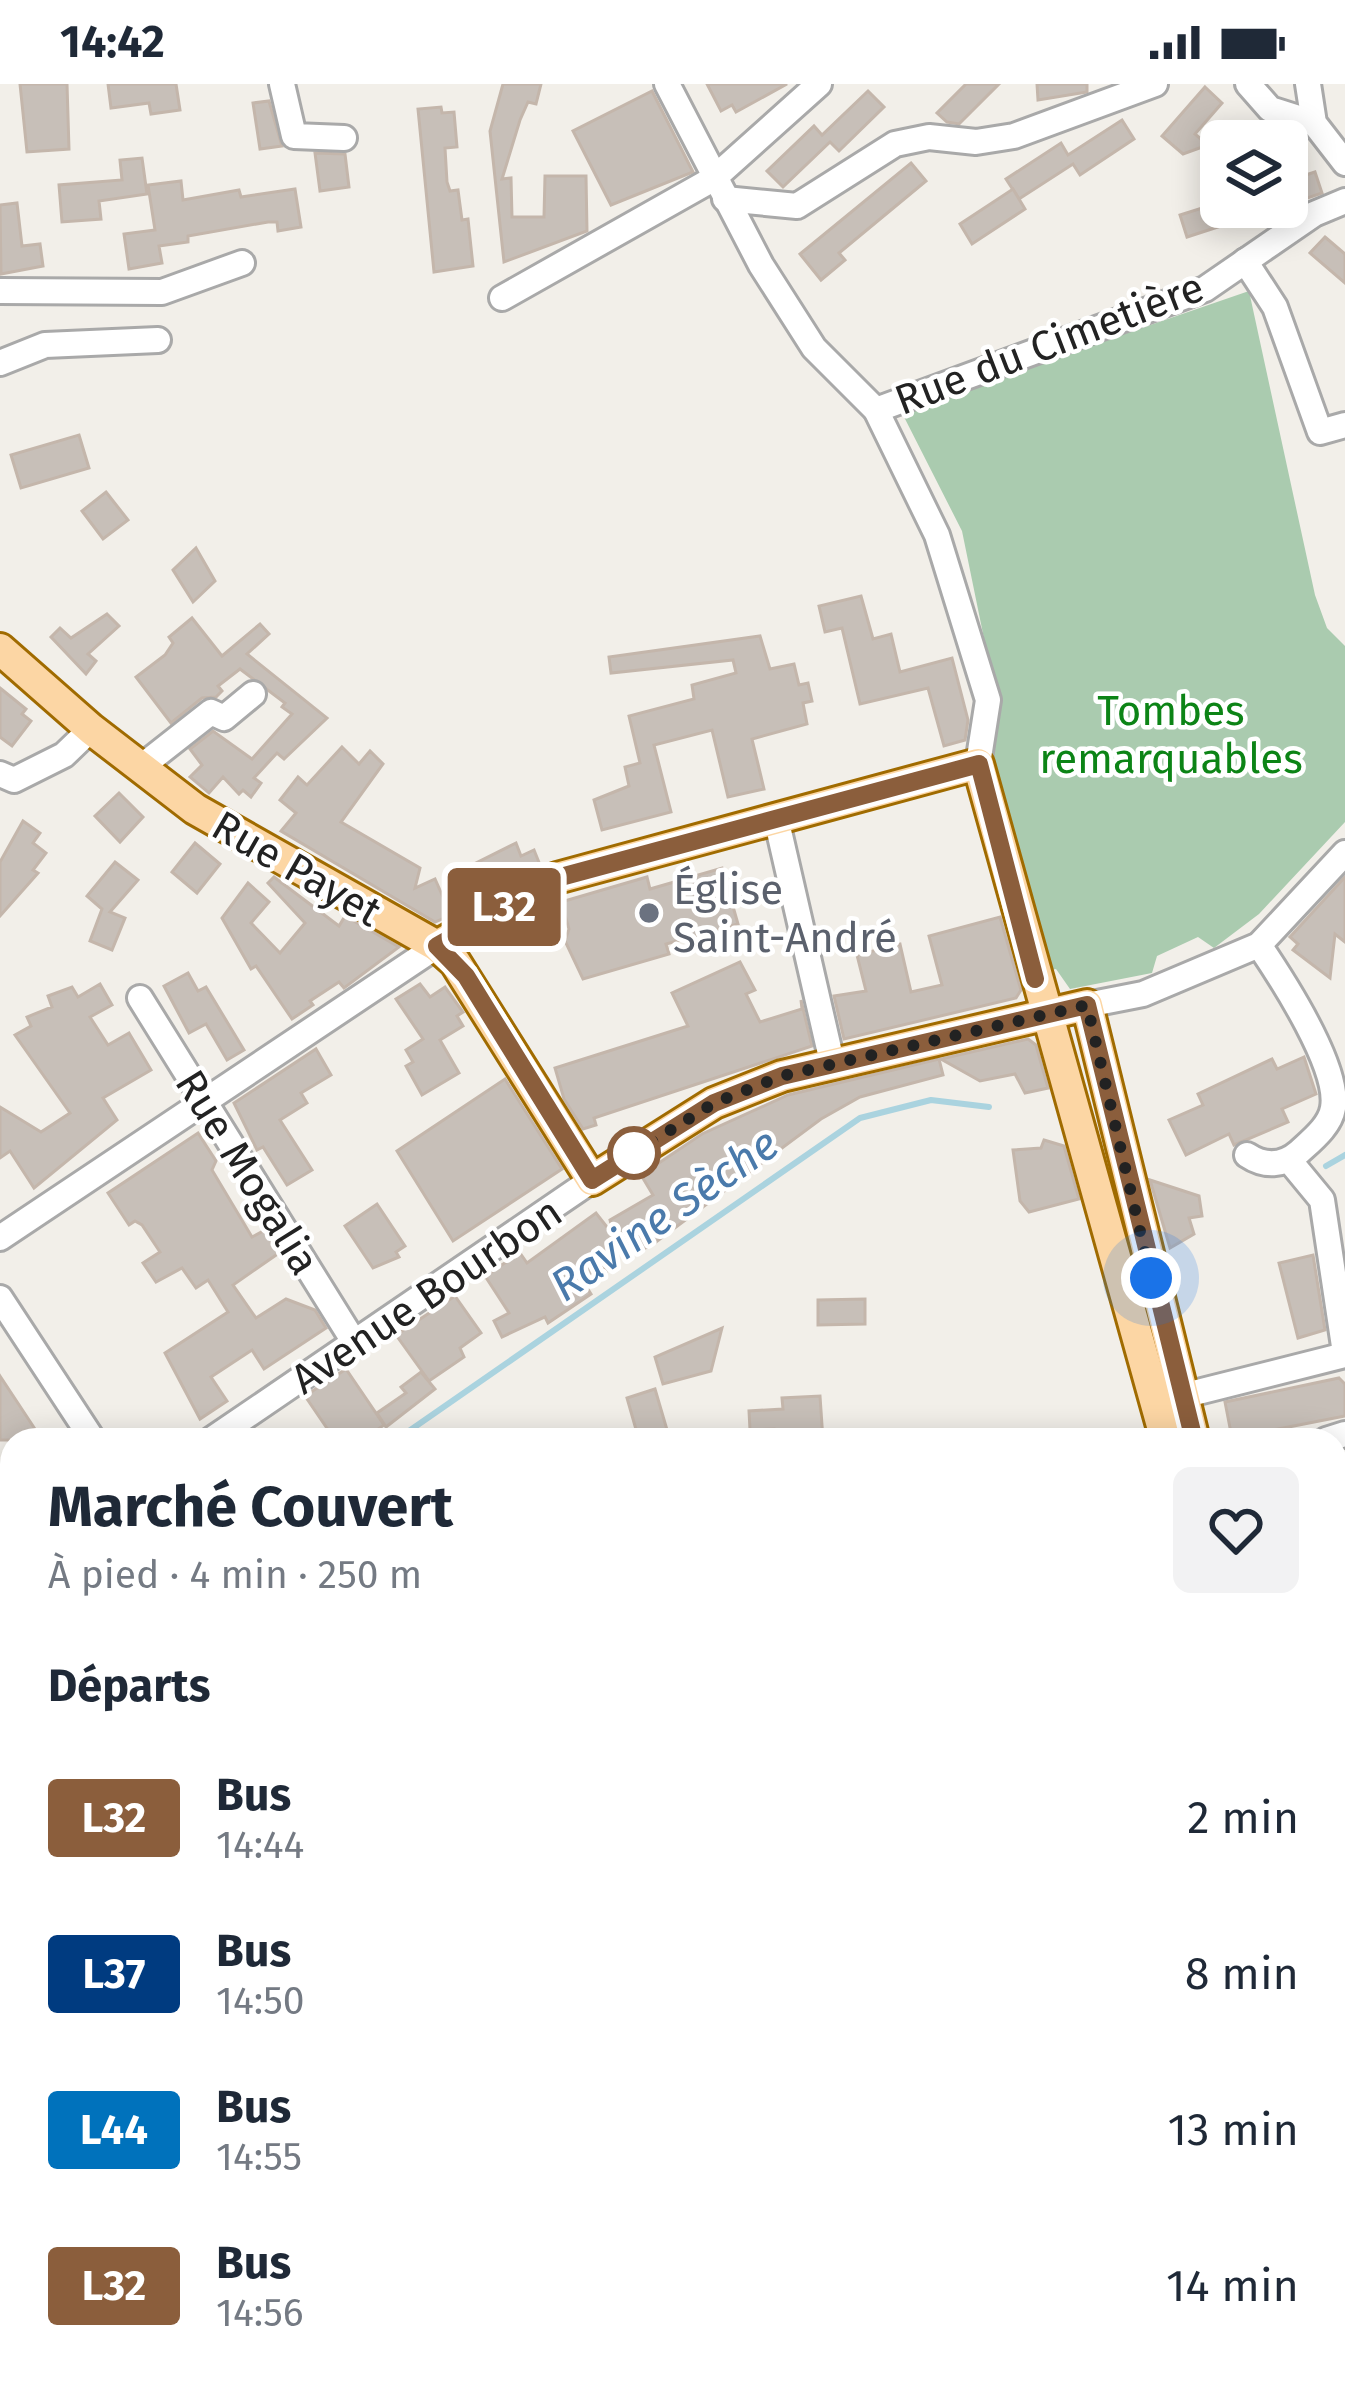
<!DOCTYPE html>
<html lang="fr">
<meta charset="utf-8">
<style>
:root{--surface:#fff;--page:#f2f2f3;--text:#1f2937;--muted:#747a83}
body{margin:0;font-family:"Fira Sans",sans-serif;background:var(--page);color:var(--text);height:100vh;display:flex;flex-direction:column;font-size:45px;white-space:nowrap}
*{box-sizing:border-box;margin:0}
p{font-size:39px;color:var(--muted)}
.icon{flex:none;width:66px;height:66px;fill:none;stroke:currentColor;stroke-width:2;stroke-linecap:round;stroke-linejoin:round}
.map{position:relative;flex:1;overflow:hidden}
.panel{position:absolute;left:0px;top:1344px;width:1347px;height:963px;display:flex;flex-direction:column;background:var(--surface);border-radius:36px 36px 0 0;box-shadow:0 6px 30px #0003}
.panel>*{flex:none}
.badge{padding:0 24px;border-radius:9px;font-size:42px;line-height:78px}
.controls{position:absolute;left:1200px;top:36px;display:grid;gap:24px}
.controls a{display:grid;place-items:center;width:108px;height:108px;border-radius:18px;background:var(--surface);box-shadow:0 6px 30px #0003;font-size:60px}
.you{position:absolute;width:60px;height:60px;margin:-30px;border:9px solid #fff;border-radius:50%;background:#1a73e8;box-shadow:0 0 0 18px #1a73e833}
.map>.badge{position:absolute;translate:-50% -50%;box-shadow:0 0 0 6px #fff}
h2{padding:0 48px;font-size:45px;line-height:108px}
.round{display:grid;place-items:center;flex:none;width:126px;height:126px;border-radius:18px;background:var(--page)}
.head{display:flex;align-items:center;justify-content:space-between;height:204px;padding:0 48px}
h1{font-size:57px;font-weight:700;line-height:90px}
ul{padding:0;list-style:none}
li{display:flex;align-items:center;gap:36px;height:156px;padding:0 48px}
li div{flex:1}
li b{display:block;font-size:45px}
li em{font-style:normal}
li .badge{min-width:132px;font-weight:700;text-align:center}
.status{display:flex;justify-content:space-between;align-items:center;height:84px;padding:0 60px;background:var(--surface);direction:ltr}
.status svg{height:33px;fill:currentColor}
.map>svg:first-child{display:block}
</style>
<div class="status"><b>14:42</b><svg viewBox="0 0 49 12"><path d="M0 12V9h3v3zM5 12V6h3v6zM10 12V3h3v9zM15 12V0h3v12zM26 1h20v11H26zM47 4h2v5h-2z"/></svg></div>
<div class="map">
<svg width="1345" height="2305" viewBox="0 0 1345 2305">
<rect width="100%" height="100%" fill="#f2efe9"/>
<!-- cemetery -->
<polygon fill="#aacbaf" points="1249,207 1315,511 1327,544 1345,562 1345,738 1259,830 1214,864 1198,853 1157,872 1152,889 1070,905 1056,885 1050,886 993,673 998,623 962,447 901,327"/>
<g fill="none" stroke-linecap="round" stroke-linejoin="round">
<!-- stream -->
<g stroke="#aad3df" stroke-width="6">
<polyline points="1326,1082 1345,1071"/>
<polyline points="396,1356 860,1034 931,1016 989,1023"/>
<polyline points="0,1522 12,1524"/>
</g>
</g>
<!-- building -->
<g fill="#c7bfb8" stroke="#c4b6ab" stroke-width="3">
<polygon points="20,0 67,0 69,65 27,68"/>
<polygon points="108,0 176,0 180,26 151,30 149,19 111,24"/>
<polygon points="503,0 541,0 536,20 528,18 520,36 502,95 511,94 512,133 544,133 545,92 586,92 587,147 504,178 490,47"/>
<polygon points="707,0 787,0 736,28 732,21 721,27"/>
<polygon points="966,0 999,0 959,40 947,38 937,29"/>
<polygon points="1037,0 1087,0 1087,8 1038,16"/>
<polygon points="1205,3 1222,19 1195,50 1208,61 1183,70 1162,52"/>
<polygon points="652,7 693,88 611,121 573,47"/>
<polygon points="868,7 884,23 839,67 830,58 783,103 767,87 814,42 822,51"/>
<polygon points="269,17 282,62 260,65 253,19"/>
<polygon points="441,23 442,29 454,28 457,63 445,64 447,98 450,107 458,106 462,136 468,135 473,182 434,188 418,25"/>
<polygon points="1122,36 1134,55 1080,91 1073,80 1019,115 1006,95 1061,59 1068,71"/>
<polygon points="315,69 345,70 349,103 320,107"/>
<polygon points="142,74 147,110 99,117 101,135 62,138 59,101 122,96 120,76"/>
<polygon points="911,79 926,97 839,169 845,176 821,196 800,170"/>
<polygon points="1315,88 1322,109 1287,121 1287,97"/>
<polygon points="181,97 183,116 239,106 241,113 295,105 301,143 278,147 277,138 268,138 188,152 188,158 159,162 162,179 129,185 124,150 155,146 148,101"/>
<polygon points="1013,105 1025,125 972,160 960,140"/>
<polygon points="1221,118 1221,123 1270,126 1187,153 1180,131"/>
<polygon points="17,119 22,162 40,160 43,182 1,190 0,121"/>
<polygon points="1325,153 1345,170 1345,199 1310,169"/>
<polygon points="79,351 89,384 21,404 11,371"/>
<polygon points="106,408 128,436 103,455 82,427"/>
<polygon points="196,464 215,497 193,518 173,486"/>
<polygon points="861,512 873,555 891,550 900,588 952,574 968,636 965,656 944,662 928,604 860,620 842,544 825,548 819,522"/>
<polygon points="107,530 119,542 88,570 96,577 86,590 51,553 60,544 71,554"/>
<polygon points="192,534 222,572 260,540 269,550 247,570 327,634 284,675 277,669 254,694 261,699 251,713 243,706 239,710 223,693 209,709 190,693 202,681 190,665 213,647 252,675 292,630 282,623 285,619 240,585 218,602 222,607 216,613 202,614 171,639 136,593 165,571 173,559 169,553"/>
<polygon points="760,552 770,585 794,580 799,601 808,599 812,617 803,619 807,640 752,655 764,705 728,713 712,646 654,661 671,728 602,746 594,716 629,702 625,683 640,679 629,632 694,615 692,601 736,589 733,576 611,589 609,573"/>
<polygon points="0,604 26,625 22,630 31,637 12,662 0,653"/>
<polygon points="342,663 359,680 370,667 383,680 341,738 420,784 415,804 435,795 451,831 435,838 281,747 296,729 280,716 298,693 307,701"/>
<polygon points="119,709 143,733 120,758 95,732"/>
<polygon points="23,737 40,749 33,759 46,769 33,786 38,789 0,832 0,778"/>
<polygon points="195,759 220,780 197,809 172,788"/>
<polygon points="516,759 521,772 534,766 540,781 494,803 474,780"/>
<polygon points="115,778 138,796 110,828 125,834 112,866 90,857 102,825 87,812"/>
<polygon points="722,784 727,803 745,799 750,814 732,819 738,840 666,860 669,870 583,895 565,857 569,845 561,818 647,793 650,805"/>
<polygon points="274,793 339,842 345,832 399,863 344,904 339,898 310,917 313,921 292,935 256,882 251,885 222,834 248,799 269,818 251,839 280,869 305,839 268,799"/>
<polygon points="1345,793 1345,858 1335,850 1330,894 1293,866 1298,860 1290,853"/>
<polygon points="1000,833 1021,906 1016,914 844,955 834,912 866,907 857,871 900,860 911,908 942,901 929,852"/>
<polygon points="740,878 755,906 746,910 760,938 802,925 801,916 812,962 594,1034 596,1041 583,1045 564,1015 555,984 688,942 672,909"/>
<polygon points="188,889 198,907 206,903 244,966 227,976 206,940 189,949 164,902"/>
<polygon points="100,900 112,921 90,933 108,961 129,949 151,986 103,1014 117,1036 34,1104 10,1067 0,1074 0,1023 41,1048 70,1029 15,951 31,942 27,933 52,923 48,912 72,903 78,913"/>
<polygon points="420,900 430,913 445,903 463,928 457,932 463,942 440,956 459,989 422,1011 406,982 413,978 406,966 423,955 396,915"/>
<polygon points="1028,955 1036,961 1048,1004 1025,1009 1015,990 980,997 941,975"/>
<polygon points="316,965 331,991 301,1009 307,1019 280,1036 312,1086 287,1101 263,1063 257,1066 234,1019"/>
<polygon points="1304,973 1316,1010 1282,1025 1288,1038 1234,1061 1229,1050 1186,1071 1169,1036 1203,1021 1198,1010 1272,975 1277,985"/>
<polygon points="939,975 943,991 860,1013 821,1035 652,1161 641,1166 636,1156 601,1179 606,1188 586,1202 591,1210 548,1239 545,1233 502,1253 494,1237 509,1229 485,1192 520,1169 527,1179 596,1129 614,1152 610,1136 653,1111 641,1091 702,1050 788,1011"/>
<polygon points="505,995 562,1085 453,1157 397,1067"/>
<polygon points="198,1049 216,1077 212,1086 252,1153 265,1146 279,1169 233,1201 256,1234 286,1215 315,1226 326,1244 264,1285 252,1266 211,1293 227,1317 200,1335 165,1269 228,1228 208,1196 196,1204 182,1184 156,1198 143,1179 160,1168 142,1141 135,1137 129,1141 108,1109"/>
<polygon points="1044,1056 1064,1062 1079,1115 1029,1128 1020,1117 1013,1066 1041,1064"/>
<polygon points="1150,1096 1199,1112 1202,1132 1189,1134 1194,1150 1170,1164"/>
<polygon points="377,1120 405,1162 396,1168 399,1173 373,1184 345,1142"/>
<polygon points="1313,1171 1325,1246 1298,1254 1279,1179"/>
<polygon points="455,1212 481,1249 460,1264 464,1273 429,1297 396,1251"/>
<polygon points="865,1215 865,1240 818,1241 818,1216"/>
<polygon points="722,1244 711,1287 663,1300 655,1273"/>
<polygon points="346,1285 384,1341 363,1356 335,1356 305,1312"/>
<polygon points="421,1288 435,1305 386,1343 377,1329 406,1309 401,1303"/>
<polygon points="0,1292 33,1342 42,1356 0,1356"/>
<polygon points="1339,1294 1345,1300 1345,1332 1232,1354 1225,1318"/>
<polygon points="655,1305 670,1356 639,1356 627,1314"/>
<polygon points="820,1312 823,1356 775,1356 774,1345 750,1346 749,1327 783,1325 782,1314"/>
</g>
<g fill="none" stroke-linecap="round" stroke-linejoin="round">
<!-- minor casing -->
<g stroke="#a9a9a9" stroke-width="30">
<g id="minor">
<polyline points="282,0 294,52 344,54"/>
<polyline points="667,0 761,181 814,264 876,326 937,451 988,616 978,680"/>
<polyline points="1248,0 1270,25 1314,39"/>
<polyline points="1308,0 1314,39 1345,79"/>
<polyline points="725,115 797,122 895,60 929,53 976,58 1014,52 1155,0"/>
<polyline points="1245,177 1275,223 1320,348 1345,341"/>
<polyline points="0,207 162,208 242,179"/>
<polyline points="502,214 713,95 819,0"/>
<polyline points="0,279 45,261 158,256"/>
<polyline points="876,326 1205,205 1314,130 1345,117"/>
<polyline points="141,683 211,628 224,634 253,610"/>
<polyline points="0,690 14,696 64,671 91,645"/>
<polyline points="776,734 832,978"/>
<polyline points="140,914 356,1261"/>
<polyline points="1087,921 1143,910 1259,861 1345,769"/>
<path d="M1247,1071c18,12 36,11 52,-3 13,-12 31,-26 34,-44 7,-40 -51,-129 -74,-163"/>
<polyline points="1289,1076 1322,1116 1345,1269"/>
<polyline points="0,1154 437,862"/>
<polyline points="0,1214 93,1356"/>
<polyline points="1182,1312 1345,1271"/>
<polyline points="211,1356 592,1096"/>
<polyline points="1326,1356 1345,1350"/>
<polyline points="0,1485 12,1479"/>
<polyline points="1335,1602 1345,1599"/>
<polyline points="0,1615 12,1661"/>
<polyline points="0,1999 12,2014"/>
<polyline points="1335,2100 1345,2098"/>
<polyline points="1335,2131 1345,2127"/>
<polyline points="1335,2197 1335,2212"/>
<polyline points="13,2295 14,2305"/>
<polyline points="243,2295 246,2305"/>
<polyline points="819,2295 822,2305"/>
<polyline points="119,2305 163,2295"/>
<polyline points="584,2305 618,2295"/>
<polyline points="721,2305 756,2295"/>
</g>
</g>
<!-- major casing -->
<g stroke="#a06b00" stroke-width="36">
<g id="major">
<polyline points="0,565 91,645 195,725 437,862 455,878 592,1096 714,1019 782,992 1087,921 1194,1356"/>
<polyline points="437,862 557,794 978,680 1166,1356"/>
<polyline points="1335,1870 1345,1907"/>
<polyline points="1335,1963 1345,1999"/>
</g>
</g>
<!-- minor -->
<use href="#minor" stroke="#fff" stroke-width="24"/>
<!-- major -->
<use href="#major" stroke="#fcd6a4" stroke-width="30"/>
</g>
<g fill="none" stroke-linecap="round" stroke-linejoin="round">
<!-- line casing -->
<g stroke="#fff" stroke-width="27">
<polyline id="line" points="1035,895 979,680 557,794 437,862 466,892 592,1096 714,1019 782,992 1087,921 1194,1356"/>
</g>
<!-- line -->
<use href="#line" stroke="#8b5e3c" stroke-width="18"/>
<!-- walk -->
<polyline stroke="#222" stroke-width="12" stroke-dasharray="0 21.6" points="634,1069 714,1019 782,992 1087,921 1151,1194"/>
</g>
<!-- markers -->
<circle fill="#6b7280" stroke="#fff" stroke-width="4.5" cx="649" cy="829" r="12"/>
<circle fill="#fff" stroke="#8b5e3c" stroke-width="6" cx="634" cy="1069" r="24"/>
<g text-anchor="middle" stroke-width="9" stroke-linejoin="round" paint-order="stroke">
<!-- street labels -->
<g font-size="42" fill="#222" stroke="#fff">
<text transform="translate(1049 259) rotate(-21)" y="15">Rue du Cimetière</text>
<text transform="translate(297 784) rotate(30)" y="15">Rue Payet</text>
<text transform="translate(248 1088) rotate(58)" y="15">Rue Mogalia</text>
<text transform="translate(426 1211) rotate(-34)" y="15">Avenue Bourbon</text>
</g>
<!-- park labels -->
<g font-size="42" fill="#0c8416" stroke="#fff">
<text x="1171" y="641">Tombes<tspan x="1171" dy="48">remarquables</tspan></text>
</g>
<!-- worship labels -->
<g font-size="42" fill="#5b616d" stroke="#fff" text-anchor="start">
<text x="673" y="820">Église<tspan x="673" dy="48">Saint-André</tspan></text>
</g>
<!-- water labels -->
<g font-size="45" font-style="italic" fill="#4a7aab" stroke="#fff">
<text transform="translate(664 1130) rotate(-35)" y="16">Ravine Sèche</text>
</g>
</g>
</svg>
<div class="controls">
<a><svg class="icon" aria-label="layers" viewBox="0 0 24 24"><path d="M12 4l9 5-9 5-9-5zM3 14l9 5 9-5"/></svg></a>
</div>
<div class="you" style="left:1151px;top:1194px"></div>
<b class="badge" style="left:504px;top:823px;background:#8b5e3c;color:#fff">L32</b>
<section class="panel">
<div class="head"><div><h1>Marché Couvert</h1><p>À pied · 4 min · 250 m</p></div><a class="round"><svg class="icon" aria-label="heart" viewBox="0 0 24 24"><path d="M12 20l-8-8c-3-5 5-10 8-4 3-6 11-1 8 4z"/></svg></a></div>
<h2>Départs</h2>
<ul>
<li><span class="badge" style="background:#8b5e3c;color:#fff">L32</span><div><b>Bus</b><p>14:44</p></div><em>2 min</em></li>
<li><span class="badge" style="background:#003b80;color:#fff">L37</span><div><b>Bus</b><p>14:50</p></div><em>8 min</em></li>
<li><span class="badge" style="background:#0072bc;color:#fff">L44</span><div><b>Bus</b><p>14:55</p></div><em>13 min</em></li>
<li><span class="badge" style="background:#8b5e3c;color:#fff">L32</span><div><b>Bus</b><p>14:56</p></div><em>14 min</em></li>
</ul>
</section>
</div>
